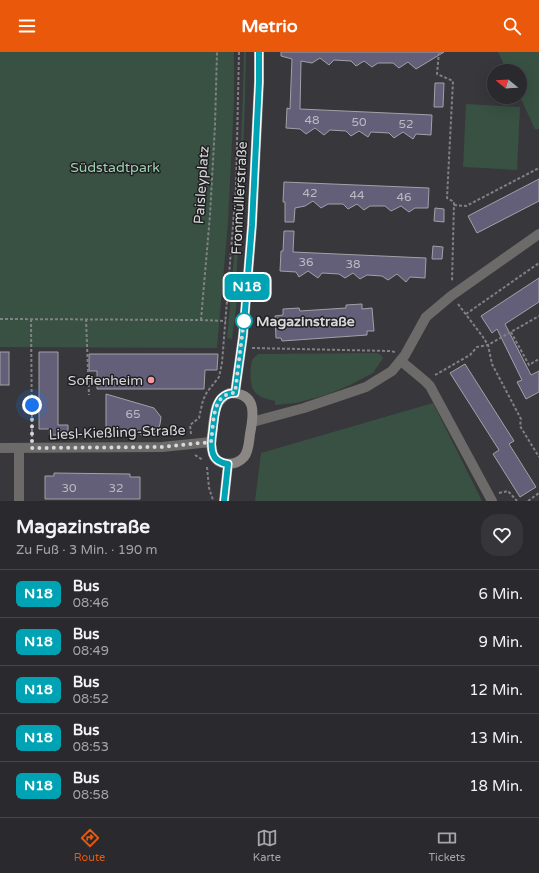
<!DOCTYPE html>
<html lang="de">
<meta charset="utf-8">
<style>
:root{--surface:#2a292d;--page:#363539;--text:#f1f3f6;--muted:#a5a6aa;--line:#464549;--accent:#ea580c}
body{margin:0;font-family:"Varela Round",sans-serif;background:var(--page);color:var(--text);height:100vh;display:flex;flex-direction:column;font-size:15px;white-space:nowrap}
*{box-sizing:border-box;margin:0}
p{font-size:13px;color:var(--muted)}
.icon{flex:none;width:22px;height:22px;fill:none;stroke:currentColor;stroke-width:2;stroke-linecap:round;stroke-linejoin:round}
.map{position:relative;height:449px;overflow:hidden}
.panel{display:flex;flex-direction:column;background:var(--surface);flex:1}
.panel>*{flex:none}
.badge{padding:0 8px;border-radius:6px;font-size:14px;line-height:26px}
.needle{width:26px;rotate:288deg}
.buttons{position:absolute;left:487px;top:12px;display:grid;gap:8px}
.buttons a{display:grid;place-items:center;width:40px;height:40px;border-radius:50%;background:var(--surface);box-shadow:0 4px 16px #0002,0 0 0 1px var(--line);font-size:20px}
.you{position:absolute;width:20px;height:20px;margin:-10px;border:3px solid #fff;border-radius:50%;background:#1a73e8;box-shadow:0 0 0 6px #1a73e833}
.map>.badge{position:absolute;translate:-50% -50%;box-shadow:0 0 0 2px #fff}
.round{display:grid;place-items:center;flex:none;width:42px;height:42px;border-radius:16px;background:var(--page)}
.summary{display:flex;align-items:center;justify-content:space-between;height:68px;padding:0 16px}
h1{font-size:19px;font-weight:800;line-height:30px}
ul{padding:0;list-style:none}
li{display:flex;align-items:center;gap:12px;height:48px;padding:0 16px;border-top:1px solid var(--line)}
li div{flex:1}
li b{display:block;font-size:15px}
li em{font-style:normal}
li .badge{min-width:44px;font-weight:700;text-align:center}
header{display:flex;justify-content:space-between;align-items:center;height:52px;padding:0 16px;background:var(--accent);color:#fff;font-size:18px;font-weight:800}
.tab-bar{display:flex;justify-content:space-around;align-items:center;height:56px;border-top:1px solid var(--line);background:var(--surface);font-size:11px;color:var(--muted)}
.tab-bar a{display:grid;justify-items:center;gap:2px}
.tab-bar .active{color:var(--accent)}
.map>svg:first-child{display:block}
</style>
<header><svg class="icon" aria-label="menu" viewBox="0 0 24 24"><path d="M4 6h16M4 12h16M4 18h16"/></svg>Metrio<svg class="icon" aria-label="search" viewBox="0 0 24 24"><circle cx="10" cy="10" r="6"/><path d="M15 15l6 6"/></svg></header>
<div class="map">
<svg width="539" height="449" viewBox="0 0 539 449">
<rect width="100%" height="100%" fill="#38373c"/>
<!-- green -->
<g fill="#385142">
<polygon points="0,0 234,0 234,50 228,170 217,296 0,295"/>
<path d="M244,0h2c-1,77 -5,153 -10,230l3,3 -7,54 -5,-1c9,-95 15,-190 17,-286z"/>
<polygon points="498,0 539,0 539,77 535,77 520,45 520,19 507,19"/>
<polygon points="466,52 520,55 517,118 463,115"/>
<path d="M377,301l4,2 2,3 -10,15 -23,12 -24,10 -30,8 -21,2v-4c-8,-2 -15,-3 -20,-9 -6,-6 -5,-24 -3,-31 1,-3 4,-5 6,-7z"/>
<polygon points="433,351 482,449 255,449 261,401"/>
</g>
<!-- building -->
<g fill="#635f78" stroke="#a2a1a7">
<polygon points="281,0 444,0 416,17 408,10 399,16 393,11 378,11 372,15 364,9 356,14 351,9 334,8 329,13 320,6 312,11 301,9 300,57 432,63 431,83 416,82 413,87 403,80 394,86 389,81 371,80 368,85 359,79 351,84 346,79 330,78 324,83 315,76 306,82 300,77 286,76 287,56 290,57 292,7 281,4"/>
<polygon points="435,31 444,31 443,55 434,55"/>
<polygon points="539,127 539,149 477,181 468,164"/>
<polygon points="284,130 429,136 428,156 415,156 409,160 401,154 391,159 385,154 370,154 364,158 357,152 348,157 343,152 328,152 321,156 313,149 305,154 295,156 294,170 285,170 285,150 283,150"/>
<polygon points="435,156 444,157 444,170 434,169"/>
<polygon points="284,179 294,179 293,200 426,206 425,226 410,225 406,230 397,222 388,228 382,224 367,223 360,227 353,221 345,226 339,222 322,221 318,226 308,219 299,225 296,220 280,219 281,199 283,199"/>
<polygon points="433,194 443,195 442,207 432,207"/>
<polygon points="539,226 539,250 505,272 531,323 539,319 539,340 526,347 517,330 522,328 497,277 492,281 481,264"/>
<polygon points="362,252 362,257 372,256 374,279 367,279 367,283 282,289 281,286 276,286 275,264 283,263 283,257 299,256 300,259 346,256 346,253"/>
<rect x="0" y="300" width="9" height="33"/>
<polygon points="39,300 58,300 58,373 68,373 68,383 49,383 49,377 39,377"/>
<polygon points="89,302 218,302 217,318 205,318 204,337 97,337 97,319 89,319"/>
<polygon points="465,312 514,389 509,392 536,435 520,445 493,402 499,398 450,321"/>
<polygon points="106,342 154,356 161,365 160,372 158,378 152,382 145,383 141,383 137,379 106,379"/>
<polygon points="54,421 130,422 130,425 140,425 140,447 45,447 45,424 54,424"/>
</g>
<g fill="none" stroke-linecap="round" stroke-linejoin="round">
<!-- path -->
<g stroke="#818185" stroke-width="2" stroke-dasharray="3 2" stroke-linecap="butt">
<polyline points="439,0 437,22 453,29 447,146 454,150 452,230"/>
<polyline points="454,153 466,154 470,152 539,116"/>
<polyline points="458,252 483,285 488,293 492,312 521,367 520,374 539,405"/>
<polyline points="466,262 539,211"/>
<polyline points="0,267 201,268 226,269"/>
<polyline points="31,267 32,385"/>
<polyline points="86,267 89,343"/>
<polyline points="201,268 210,163 215,73 217,0"/>
<polyline points="511,280 529,313 539,307"/>
<polyline points="252,296 390,299 395,300"/>
<polyline points="435,323 470,303 477,295 488,293 539,264"/>
<polyline points="191,382 190,373 199,366 203,348 207,340 219,325 222,311 236,136 239,0"/>
<polyline points="195,403 203,408"/>
<polyline points="207,415 209,436 213,448"/>
<polyline points="499,441 508,439 517,449"/>
<polyline points="528,449 539,441"/>
</g>
<!-- street -->
<g stroke="#6d6b69" stroke-width="10">
<polyline points="401,309 425,329 430,334 492,449"/>
<polyline points="252,370 304,356 366,335 392,319 405,303 426,265 451,244 539,182"/>
<polyline points="0,396 162,395 211,390"/>
<polyline points="19,449 19,396"/>
</g>
<!-- secondary -->
<g stroke="#8b8785" stroke-width="10">
<path d="M230,341c27,0 24,21 20,41 -1,7 -1,17 -6,23 -8,9 -26,10 -31,-3 -1,-3 -1,-6 -2,-9 0,-6 2,-13 2,-19 2,-14 2,-27 17,-33z"/>
<polyline points="235,341 243,284 252,173 259,30 259,0"/>
<polyline points="224,449 228,412"/>
</g>
</g>
<g fill="none" stroke-linecap="round" stroke-linejoin="round">
<!-- line casing -->
<g stroke="#fff" stroke-width="9">
<path id="line" d="M224,449l4,-37c-7,-1 -13,-4 -15,-10 -3,-8 -1,-17 0,-25 2,-16 2,-36 22,-36l8,-57 9,-111 7,-143v-30"/>
</g>
<!-- line -->
<use href="#line" stroke="#00a3b4" stroke-width="6"/>
<!-- walk -->
<path stroke="#d8d8db" stroke-width="4" stroke-dasharray="0 7.2" d="M32,353v43l130,-1 49,-5c3,-18 0,-49 24,-49l9,-73v1"/>
</g>
<!-- markers -->
<circle fill="#fff" stroke="#00a3b4" stroke-width="2" cx="244" cy="269" r="8"/>
<circle fill="#f49aa5" stroke="#1f1f21" stroke-width="1.5" cx="151" cy="328" r="4"/>
<g text-anchor="middle" stroke-width="3" stroke-linejoin="round" paint-order="stroke">
<!-- number labels -->
<g font-size="12" fill="#bbbac2">
<text x="312" y="72">48</text>
<text x="359" y="74">50</text>
<text x="406" y="76">52</text>
<text x="310" y="145">42</text>
<text x="357" y="147">44</text>
<text x="404" y="149">46</text>
<text x="306" y="214">36</text>
<text x="353" y="216">38</text>
<text x="133" y="366">65</text>
<text x="69" y="440">30</text>
<text x="116" y="440">32</text>
</g>
<!-- park labels -->
<g font-size="14" fill="#9bd0b0" stroke="#1f1f21">
<text x="115" y="120">Südstadtpark</text>
</g>
<!-- street labels -->
<g font-size="14" fill="#d8d8db" stroke="#1f1f21">
<text transform="translate(201 133) rotate(-86)" y="5">Paisleyplatz</text>
<text transform="translate(239 146) rotate(-87)" y="5">Fronmüllerstraße</text>
<text transform="translate(117 380) rotate(-2)" y="5">Liesl-Kießling-Straße</text>
</g>
<!-- stop labels -->
<g font-size="14" font-weight="bold" fill="#d8d8db" stroke="#1f1f21" text-anchor="start">
<text x="256" y="274">Magazinstraße</text>
</g>
<!-- poi labels -->
<g font-size="14" fill="#d8d8db" stroke="#1f1f21" text-anchor="end">
<text x="143" y="333">Sofienheim</text>
</g>
</g>
</svg>
<div class="buttons">
<a><svg class="needle" viewBox="-14 -14 28 28"><path d="M0-13l5 13h-10z" fill="#e53935"/><path d="M0 13l5-13h-10z" fill="#a5a6aa"/></svg></a>
</div>
<div class="you" style="left:32px;top:353px"></div>
<b class="badge" style="left:247px;top:235px;background:#00a3b4;color:#fff">N18</b>
</div>
<section class="panel">
<div class="summary"><div><h1>Magazinstraße</h1><p>Zu Fuß · 3 Min. · 190 m</p></div><a class="round"><svg class="icon" aria-label="heart" viewBox="0 0 24 24"><path d="M12 20l-8-8c-3-5 5-10 8-4 3-6 11-1 8 4z"/></svg></a></div>
<ul>
<li><span class="badge" style="background:#00a3b4;color:#fff">N18</span><div><b>Bus</b><p>08:46</p></div><em>6 Min.</em></li>
<li><span class="badge" style="background:#00a3b4;color:#fff">N18</span><div><b>Bus</b><p>08:49</p></div><em>9 Min.</em></li>
<li><span class="badge" style="background:#00a3b4;color:#fff">N18</span><div><b>Bus</b><p>08:52</p></div><em>12 Min.</em></li>
<li><span class="badge" style="background:#00a3b4;color:#fff">N18</span><div><b>Bus</b><p>08:53</p></div><em>13 Min.</em></li>
<li><span class="badge" style="background:#00a3b4;color:#fff">N18</span><div><b>Bus</b><p>08:58</p></div><em>18 Min.</em></li>
</ul>
</section>
<nav class="tab-bar">
<a class="active"><svg class="icon" aria-label="directions" viewBox="0 0 24 24"><path d="M12 3l9 9-9 9-9-9zM9 14v-3h6M13 9l2 2-2 2"/></svg>Route</a>
<a><svg class="icon" aria-label="map" viewBox="0 0 24 24"><path d="M3 6l6-2 6 2 6-2v14l-6 2-6-2-6 2zM9 4v14M15 6v14"/></svg>Karte</a>
<a><svg class="icon" aria-label="tickets" viewBox="0 0 24 24"><path d="M3 7h18v10H3zM15 7v10"/></svg>Tickets</a>
</nav>
